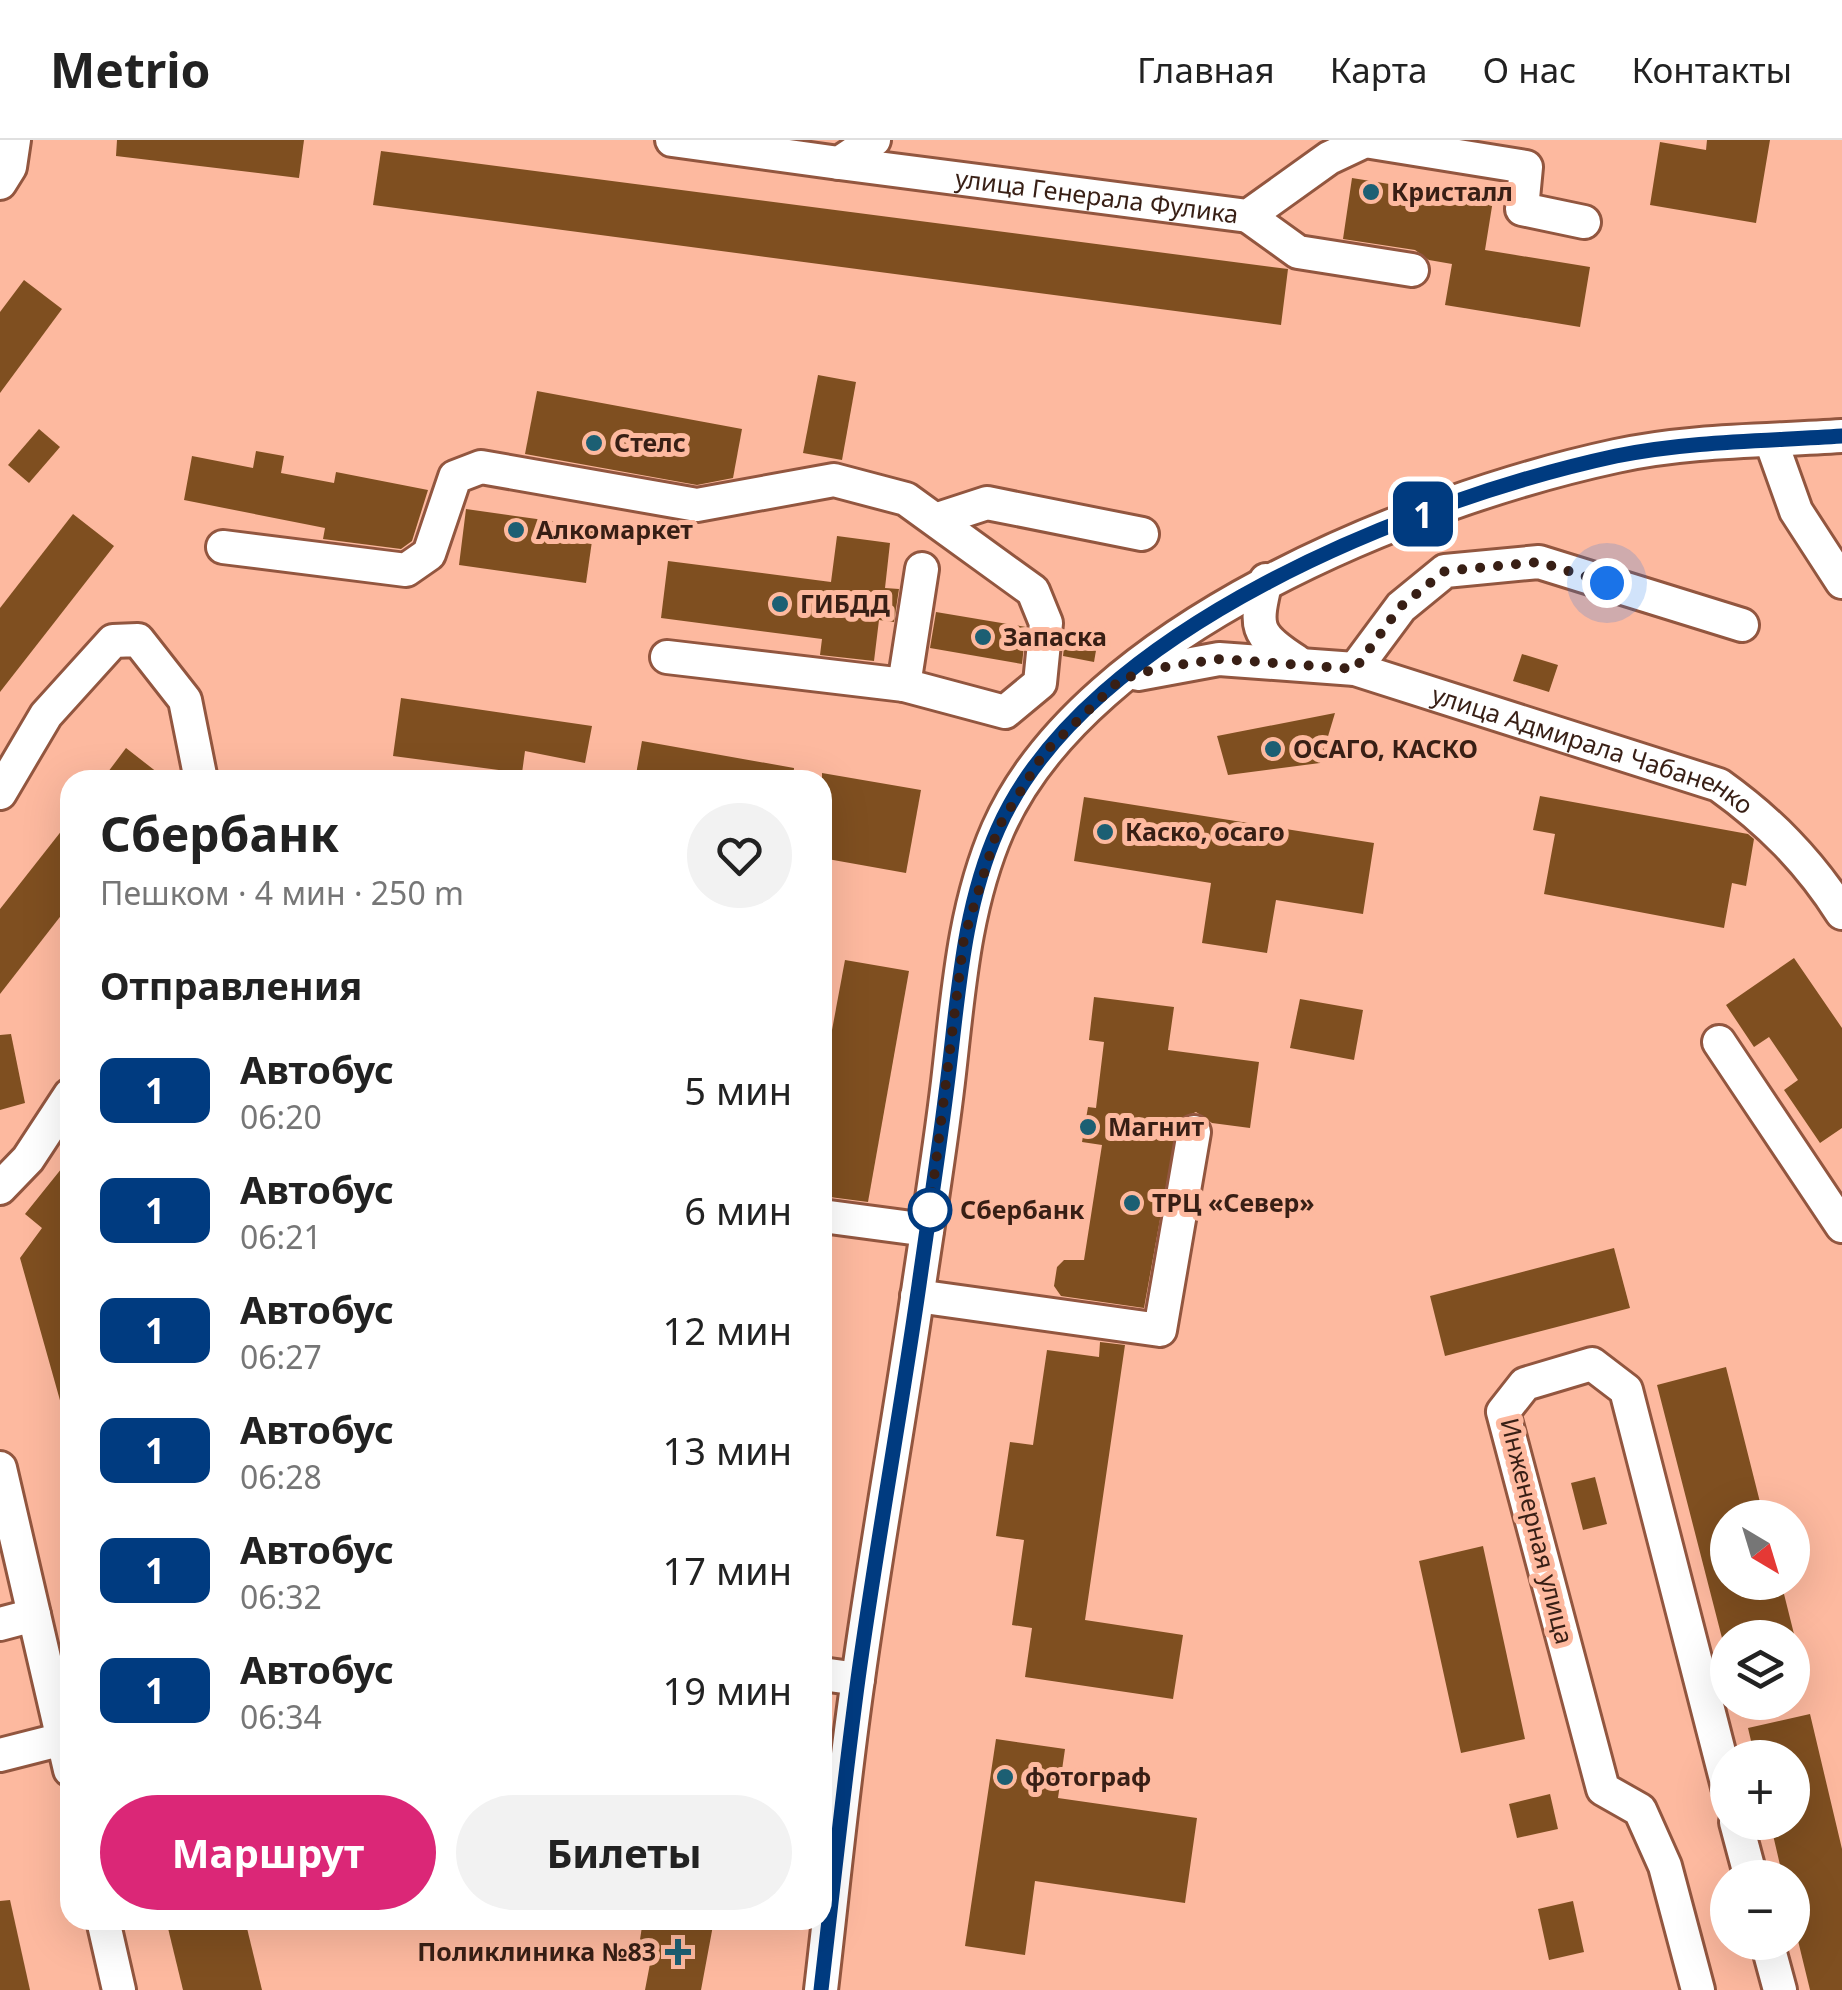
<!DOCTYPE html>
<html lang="ru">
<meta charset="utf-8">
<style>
:root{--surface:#fff;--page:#f2f2f2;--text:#222;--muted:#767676;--line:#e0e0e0;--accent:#db2777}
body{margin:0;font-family:"Noto Sans",sans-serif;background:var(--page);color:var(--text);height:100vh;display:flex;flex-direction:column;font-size:38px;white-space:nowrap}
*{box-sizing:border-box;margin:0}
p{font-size:32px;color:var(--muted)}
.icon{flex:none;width:55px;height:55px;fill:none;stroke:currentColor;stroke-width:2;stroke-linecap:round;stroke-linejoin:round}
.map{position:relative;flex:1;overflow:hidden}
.side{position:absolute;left:60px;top:630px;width:772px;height:1160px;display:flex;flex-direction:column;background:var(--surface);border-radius:30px;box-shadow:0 10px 40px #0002}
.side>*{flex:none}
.badge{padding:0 20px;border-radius:15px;font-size:35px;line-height:65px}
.needle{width:65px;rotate:142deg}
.fabs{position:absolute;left:1710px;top:1360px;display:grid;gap:20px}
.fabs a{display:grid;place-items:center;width:100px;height:100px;border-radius:50%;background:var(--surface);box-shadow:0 10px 40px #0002;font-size:50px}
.you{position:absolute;width:50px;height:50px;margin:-25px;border:8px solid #fff;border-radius:50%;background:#1a73e8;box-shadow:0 0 0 15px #1a73e833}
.map>.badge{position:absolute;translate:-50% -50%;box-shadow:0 0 0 5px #fff}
h2{padding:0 40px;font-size:38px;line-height:90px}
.round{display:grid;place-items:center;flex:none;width:105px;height:105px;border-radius:52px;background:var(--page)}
.summary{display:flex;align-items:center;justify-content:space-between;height:170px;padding:0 40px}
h1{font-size:48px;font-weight:700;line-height:75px}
.action{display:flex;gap:20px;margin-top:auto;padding:20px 40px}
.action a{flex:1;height:115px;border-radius:60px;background:var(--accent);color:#fff;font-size:40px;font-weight:700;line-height:115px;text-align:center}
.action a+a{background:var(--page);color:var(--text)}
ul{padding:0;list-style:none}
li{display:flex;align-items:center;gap:30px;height:120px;padding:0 40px}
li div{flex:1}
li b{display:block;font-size:38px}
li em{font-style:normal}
li .badge{min-width:110px;font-weight:700;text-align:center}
header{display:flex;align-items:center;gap:60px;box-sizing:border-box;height:140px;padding:0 50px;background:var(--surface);border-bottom:2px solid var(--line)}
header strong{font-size:48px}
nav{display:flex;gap:55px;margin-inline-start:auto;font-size:35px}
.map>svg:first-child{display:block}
</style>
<header>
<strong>Metrio</strong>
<nav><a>Главная</a><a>Карта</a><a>О нас</a><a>Контакты</a></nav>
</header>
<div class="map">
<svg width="1842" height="1850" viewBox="0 0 1842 1850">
<rect width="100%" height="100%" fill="#fdb99f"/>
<!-- building -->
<g fill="#7f4f20">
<polygon points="117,0 304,0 299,38 116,16"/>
<polygon points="1707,0 1770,0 1756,83 1650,65 1660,2 1706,10"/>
<polygon points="381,11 1288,129 1281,185 373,65"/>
<polygon points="1352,38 1470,57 1471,50 1494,54 1485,110 1590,127 1580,187 1445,165 1452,124 1429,120 1415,110 1343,99"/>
<polygon points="24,140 62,169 0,253 0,172"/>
<polygon points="818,235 856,242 842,320 803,313"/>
<polygon points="537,251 742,289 733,338 697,345 525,314"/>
<polygon points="39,289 60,307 29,343 8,325"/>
<polygon points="256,311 284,316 281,333 334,343 336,332 428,350 412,401 401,409 323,399 325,388 184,360 192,316 253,328"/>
<polygon points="466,369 594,387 586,443 459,425"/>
<polygon points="73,374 114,406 0,552 0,468"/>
<polygon points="837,396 890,403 885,448 899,449 894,482 879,480 874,521 820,515 822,499 661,478 668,421 831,442"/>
<polygon points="936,472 1026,487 1022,524 930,508"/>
<polygon points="1066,493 1098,499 1094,522 1063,516"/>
<polygon points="1522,514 1558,525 1549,552 1513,541"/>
<polygon points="401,558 592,586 585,623 525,611 522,633 393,616"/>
<polygon points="1335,573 1320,623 1228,635 1217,596"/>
<polygon points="642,601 794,628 793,640 635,640"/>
<polygon points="126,608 167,640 102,640"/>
<polygon points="822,633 921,650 906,733 822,718"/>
<polygon points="1540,656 1748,694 1754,699 1746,746 1732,743 1724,788 1544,754 1555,694 1533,690"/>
<polygon points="1084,657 1374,703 1363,774 1276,760 1267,813 1202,803 1211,743 1074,721"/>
<polygon points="70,680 70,764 0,854 0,769"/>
<polygon points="1794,818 1842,888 1842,988 1820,1003 1784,950 1798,940 1784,919 1769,897 1754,907 1726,865"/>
<polygon points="845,820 909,831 868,1062 822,1056 822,944"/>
<polygon points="1094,857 1174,867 1168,910 1259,922 1250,988 1212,983 1196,972 1178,980 1144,1168 1061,1156 1054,1146 1057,1127 1064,1120 1084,1120 1102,1005 1082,1002 1088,967 1096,968 1104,902 1089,900"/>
<polygon points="1300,859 1363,870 1354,920 1290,908"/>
<polygon points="11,894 25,963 0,970 0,895"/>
<polygon points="70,1018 70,1103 66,1107 70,1270 63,1271 20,1118 42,1088 25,1074"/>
<polygon points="1614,1108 1630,1168 1445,1216 1430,1156"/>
<polygon points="1100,1202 1125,1205 1085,1480 1183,1495 1173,1559 1025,1537 1032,1488 1012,1485 1024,1400 996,1396 1010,1302 1033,1305 1047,1210 1099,1217"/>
<polygon points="1726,1227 1764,1378 1728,1378 1728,1442 1781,1442 1795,1498 1722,1498 1657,1245"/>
<polygon points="1595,1337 1607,1384 1583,1390 1571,1343"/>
<polygon points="1483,1406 1525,1599 1461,1613 1419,1421"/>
<polygon points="1810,1574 1842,1709 1842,1850 1810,1850 1792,1776 1792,1738 1783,1738 1770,1682 1792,1682 1792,1618 1755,1618 1748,1588"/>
<polygon points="996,1599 1065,1609 1058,1658 1197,1678 1185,1763 1035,1741 1025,1815 965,1806"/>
<polygon points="1550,1654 1558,1689 1517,1698 1509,1664"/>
<polygon points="10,1760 30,1850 0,1850 0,1761"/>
<polygon points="1573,1761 1584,1812 1549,1820 1538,1769"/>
<polygon points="166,1780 245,1780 262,1850 183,1850"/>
<polygon points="643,1780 714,1780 701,1850 645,1850 653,1808 639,1806"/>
</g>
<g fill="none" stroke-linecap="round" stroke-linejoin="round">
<!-- minor casing -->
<g stroke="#92563f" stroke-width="38">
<g id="minor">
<polyline points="672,0 839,23 874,0"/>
<path id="s1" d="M839,23l409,53 81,-58 36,-17 161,26 -4,42 62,13"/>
<polyline points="0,43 10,27 14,0"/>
<polyline points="1248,76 1298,112 1412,130"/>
<polyline points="1771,301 1796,371 1842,442"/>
<polyline points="938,379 987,363 1142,394"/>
<polyline points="223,407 406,430 429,414 455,337 481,327 697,365 834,340 906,359 1033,451 1046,483 1040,543 1005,572 904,545"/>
<path d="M1266,440c-11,47 -12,54 30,81"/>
<polyline points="667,517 904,545 922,429"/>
<polyline points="1355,529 1401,467 1445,431 1539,422 1742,485"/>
<path id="s2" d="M1138,534l81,-15 136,10 364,116c50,36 89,75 123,128"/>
<polyline points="0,653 46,575 113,501 138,500 185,560 201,640"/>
<polyline points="1719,902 1842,1086"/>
<polyline points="0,1048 28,1019 70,955"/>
<polyline points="822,1076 927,1090"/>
<polyline points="917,1156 1160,1190 1194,992"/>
<polyline points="0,1328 70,1630"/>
<polyline points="0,1484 34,1475"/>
<polyline points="822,1534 858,1539"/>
<polyline points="0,1615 63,1599"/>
<polyline points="1736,1682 1751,1738"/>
<polyline points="103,1780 119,1850"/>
<polyline points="1767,1802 1780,1850"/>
<path d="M821,1850c12,-103 22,-207 37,-311 18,-131 42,-262 61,-394 10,-68 21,-135 29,-203 10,-85 15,-173 50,-253 88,-200 419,-330 618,-373 73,-16 152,-15 226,-20"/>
<polyline points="1698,1850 1665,1726 1640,1670 1603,1649 1503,1272 1525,1244 1592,1224 1626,1250 1728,1647"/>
</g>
</g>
<!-- minor -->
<use href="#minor" stroke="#fff" stroke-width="32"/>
</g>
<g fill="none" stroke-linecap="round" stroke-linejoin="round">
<!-- line casing -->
<g stroke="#fff" stroke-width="22">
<path id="line" d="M821,1850c12,-103 23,-207 37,-311 18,-131 42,-262 61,-394 9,-64 19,-128 27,-192 12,-89 15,-181 52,-264 88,-200 418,-330 618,-373 73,-15 152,-15 226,-20"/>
</g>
<!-- line -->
<use href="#line" stroke="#003b80" stroke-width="15"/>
<!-- walk -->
<polyline stroke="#381f15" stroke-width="10" stroke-dasharray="0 18" points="930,1070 964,798 998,688 1044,613 1120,540 1158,528 1220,519 1355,529 1400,467 1445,431 1539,422 1607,443"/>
</g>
<!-- markers -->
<g fill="#1c5f73" stroke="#fdb99f" stroke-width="4">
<circle cx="1371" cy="52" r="10"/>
<circle cx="594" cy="303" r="10"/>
<circle cx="516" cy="390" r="10"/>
<circle cx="780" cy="464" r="10"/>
<circle cx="983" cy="497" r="10"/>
<circle cx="1273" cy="609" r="10"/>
<circle cx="1105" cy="692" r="10"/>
<circle cx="1088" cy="987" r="10"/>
<circle cx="1132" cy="1063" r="10"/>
<circle cx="1005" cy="1637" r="10"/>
<path d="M673 1797h10v10h10v10h-10v10h-10v-10h-10v-10h10z"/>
</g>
<circle fill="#fff" stroke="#003b80" stroke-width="5" cx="930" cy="1070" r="20"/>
<g text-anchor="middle" stroke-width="10" stroke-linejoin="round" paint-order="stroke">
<!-- poi labels -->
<g font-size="25" font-weight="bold" fill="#381f15" stroke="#fdb99f" text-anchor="start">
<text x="1391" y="61">Кристалл</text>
<text x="614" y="312">Стелс</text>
<text x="536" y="399">Алкомаркет</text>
<text x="800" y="473">ГИБДД</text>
<text x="1003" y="506">Запаска</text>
<text x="1293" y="618">ОСАГО, КАСКО</text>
<text x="1125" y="701">Каско, осаго</text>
<text x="1108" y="996">Магнит</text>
<text x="1152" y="1072">ТРЦ «Север»</text>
<text x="1025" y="1646">фотограф</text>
<text x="656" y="1821" text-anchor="end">Поликлиника №83</text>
</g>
<!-- street labels -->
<g font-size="25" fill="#381f15" stroke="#fdb99f">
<text dy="9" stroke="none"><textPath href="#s1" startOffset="260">улица Генерала Фулика</textPath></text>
<text dy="9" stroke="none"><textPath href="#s2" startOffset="470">улица Адмирала Чабаненко</textPath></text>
<text transform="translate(1537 1391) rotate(76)" y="9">Инженерная улица</text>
</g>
<!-- stop labels -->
<g font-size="25" font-weight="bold" fill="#381f15" stroke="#fdb99f" text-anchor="start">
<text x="960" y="1079">Сбербанк</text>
</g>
</g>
</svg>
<div class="fabs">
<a><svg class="needle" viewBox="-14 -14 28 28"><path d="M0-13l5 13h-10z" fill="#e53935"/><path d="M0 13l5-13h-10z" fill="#767676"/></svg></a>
<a><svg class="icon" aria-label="layers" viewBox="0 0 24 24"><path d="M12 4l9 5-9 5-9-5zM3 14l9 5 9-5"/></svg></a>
<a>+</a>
<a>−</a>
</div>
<div class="you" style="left:1607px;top:443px"></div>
<b class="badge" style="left:1423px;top:374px;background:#003b80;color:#fff">1</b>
<section class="side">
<div class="summary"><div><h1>Сбербанк</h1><p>Пешком · 4 мин · 250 m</p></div><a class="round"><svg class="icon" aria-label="heart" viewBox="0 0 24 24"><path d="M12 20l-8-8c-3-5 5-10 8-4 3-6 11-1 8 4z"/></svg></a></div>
<h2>Отправления</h2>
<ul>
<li><span class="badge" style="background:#003b80;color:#fff">1</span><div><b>Автобус</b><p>06:20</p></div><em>5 мин</em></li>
<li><span class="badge" style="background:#003b80;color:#fff">1</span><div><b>Автобус</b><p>06:21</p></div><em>6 мин</em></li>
<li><span class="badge" style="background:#003b80;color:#fff">1</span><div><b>Автобус</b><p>06:27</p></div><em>12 мин</em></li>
<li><span class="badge" style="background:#003b80;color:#fff">1</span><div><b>Автобус</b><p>06:28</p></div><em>13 мин</em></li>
<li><span class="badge" style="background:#003b80;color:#fff">1</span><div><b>Автобус</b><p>06:32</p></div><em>17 мин</em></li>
<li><span class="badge" style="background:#003b80;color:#fff">1</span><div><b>Автобус</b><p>06:34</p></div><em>19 мин</em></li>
</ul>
<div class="action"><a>Маршрут</a><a>Билеты</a></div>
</section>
</div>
